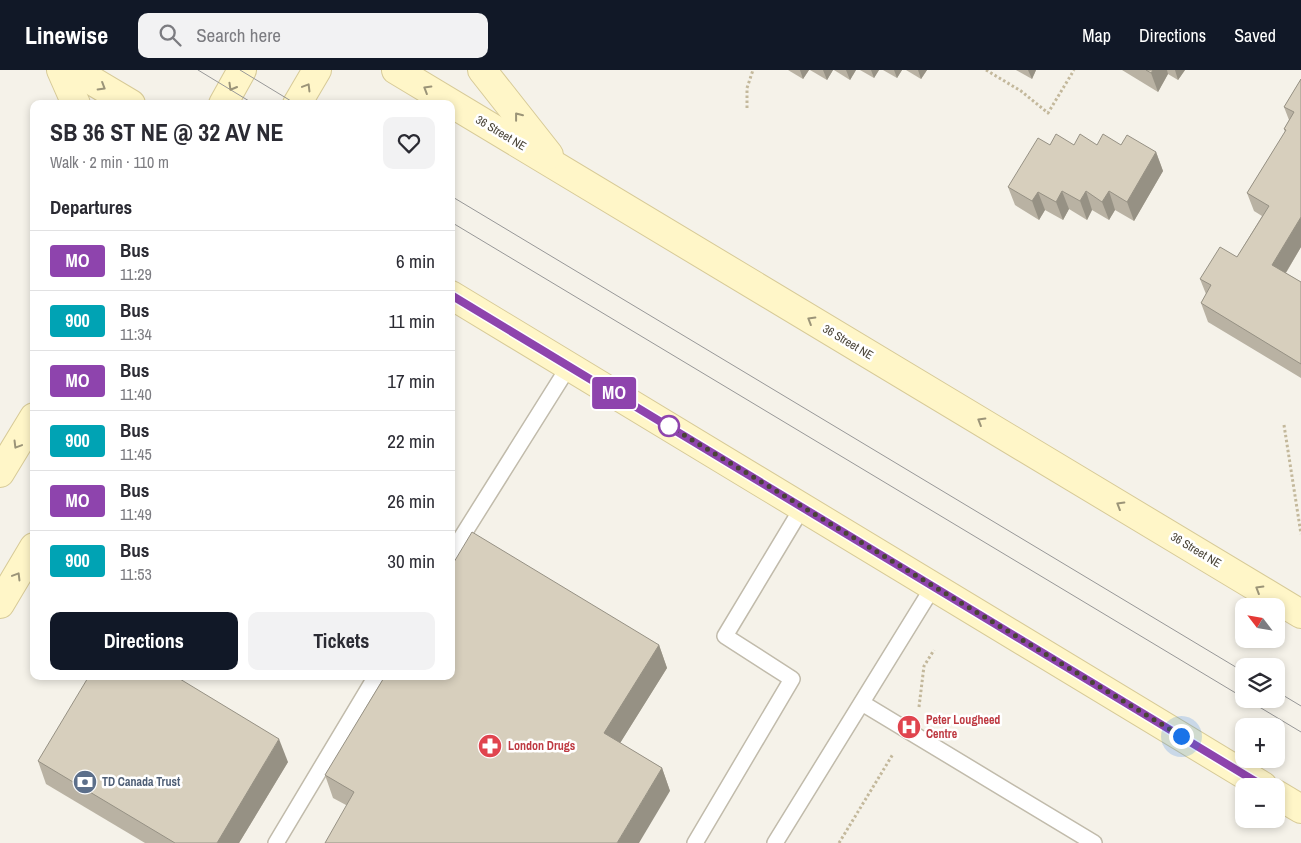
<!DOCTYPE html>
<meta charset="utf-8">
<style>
:root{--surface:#fff;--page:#f2f2f3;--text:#2b2b33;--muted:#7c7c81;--line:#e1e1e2;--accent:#111827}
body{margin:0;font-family:"Archivo Narrow",sans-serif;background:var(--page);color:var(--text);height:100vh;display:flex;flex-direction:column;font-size:19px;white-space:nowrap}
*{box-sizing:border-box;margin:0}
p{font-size:16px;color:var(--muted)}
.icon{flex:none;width:28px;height:28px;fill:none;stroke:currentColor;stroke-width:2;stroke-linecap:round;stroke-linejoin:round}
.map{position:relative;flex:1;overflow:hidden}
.side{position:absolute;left:30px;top:30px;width:425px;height:580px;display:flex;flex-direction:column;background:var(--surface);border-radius:10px;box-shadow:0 2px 8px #0003}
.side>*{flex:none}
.badge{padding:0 10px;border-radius:4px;font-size:18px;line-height:32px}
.needle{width:32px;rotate:301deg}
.controls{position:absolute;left:1235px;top:528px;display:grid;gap:10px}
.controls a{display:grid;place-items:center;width:50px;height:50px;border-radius:10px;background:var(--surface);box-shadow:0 2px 8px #0003;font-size:25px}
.you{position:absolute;width:25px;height:25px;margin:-12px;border:4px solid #fff;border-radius:50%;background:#1a73e8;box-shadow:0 0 0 8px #1a73e833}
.map>.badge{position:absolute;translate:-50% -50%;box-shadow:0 0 0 2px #fff}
h2{padding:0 20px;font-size:19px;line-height:45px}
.round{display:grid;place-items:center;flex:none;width:52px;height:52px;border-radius:10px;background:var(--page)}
.summary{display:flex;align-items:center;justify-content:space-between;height:85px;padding:0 20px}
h1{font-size:24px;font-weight:700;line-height:38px}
.primary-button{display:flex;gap:10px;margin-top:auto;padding:10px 20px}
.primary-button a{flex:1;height:58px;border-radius:10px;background:var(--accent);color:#fff;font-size:20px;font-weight:700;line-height:58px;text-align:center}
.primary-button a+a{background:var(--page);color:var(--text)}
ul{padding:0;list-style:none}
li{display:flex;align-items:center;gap:15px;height:60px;padding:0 20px;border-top:1px solid var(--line)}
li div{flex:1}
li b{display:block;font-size:19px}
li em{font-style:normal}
li .badge{min-width:55px;font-weight:700;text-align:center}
header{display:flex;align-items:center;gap:30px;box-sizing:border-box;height:70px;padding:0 25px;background:var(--accent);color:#fff}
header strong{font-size:24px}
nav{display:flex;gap:28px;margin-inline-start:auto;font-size:18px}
.search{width:350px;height:45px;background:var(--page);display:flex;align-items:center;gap:12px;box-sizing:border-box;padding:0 18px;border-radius:10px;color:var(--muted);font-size:19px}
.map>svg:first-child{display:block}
</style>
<header>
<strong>Linewise</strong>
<div class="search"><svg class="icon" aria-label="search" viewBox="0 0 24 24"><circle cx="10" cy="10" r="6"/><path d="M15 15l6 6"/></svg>Search here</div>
<nav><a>Map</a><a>Directions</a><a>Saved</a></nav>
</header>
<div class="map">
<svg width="1301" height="773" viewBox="0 0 1301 773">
<rect width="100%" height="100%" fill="#f5f2e9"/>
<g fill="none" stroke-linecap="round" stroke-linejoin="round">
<!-- lane casing -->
<g stroke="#c1bbab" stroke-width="18">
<g id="lane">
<polyline points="451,484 569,296"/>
<polyline points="862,633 1094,773"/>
<polyline points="276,773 376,606"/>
<polyline points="695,773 792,609 725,566 802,438"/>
<polyline points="775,773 933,517"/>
</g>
</g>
<!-- secondary casing -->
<g stroke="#d7ca97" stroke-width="30">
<g id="secondary">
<polyline points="61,0 76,34"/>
<polyline points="74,0 131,34"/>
<polyline points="396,0 1301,544"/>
<polyline points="482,0 549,85"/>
<polyline points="223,34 242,0"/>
<polyline points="297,34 317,0"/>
<polyline points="451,225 1263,716"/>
<polyline points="0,403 34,347"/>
<polyline points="0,534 34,477"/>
<polyline points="1276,724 1301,739"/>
</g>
</g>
<!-- path -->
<g stroke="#c3b89b" stroke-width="3" stroke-dasharray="2.5 2.5" stroke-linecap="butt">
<polyline points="986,0 1021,21 1048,43 1074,0"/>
<polyline points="747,38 747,18 753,0"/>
<polyline points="1284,355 1301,464"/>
<polyline points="919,637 924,596 934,580"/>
<polyline points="839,773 893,684"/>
</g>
<!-- lane -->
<use href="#lane" stroke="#fff" stroke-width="15"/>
<!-- secondary -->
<use href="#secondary" stroke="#fff6c8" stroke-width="28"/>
<!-- tram -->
<g stroke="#989898" stroke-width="1">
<polyline points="198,0 254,34"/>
<polyline points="240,0 296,34"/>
<polyline points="451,126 1244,602"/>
<polyline points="451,152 1244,628"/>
<polyline points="1276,621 1301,636"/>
<polyline points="1246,629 1301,662"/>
</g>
</g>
<!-- wall -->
<g fill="#b9b2a3">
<polygon points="788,0 809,0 803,9"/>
<polygon points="810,0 833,0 827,10"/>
<polygon points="834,0 856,0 850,10"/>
<polygon points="860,0 879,0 874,8"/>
<polygon points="883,0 902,0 897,8"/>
<polygon points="906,0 927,0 921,9"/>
<polygon points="1016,0 1036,0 1032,9"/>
<polygon points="1122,0 1185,0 1178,10 1168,4 1158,22"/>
<polygon points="1301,9 1301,177 1286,203 1301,212 1301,308 1208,252 1201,233 1206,224 1200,209 1237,187 1262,146 1254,141 1247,123 1285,62 1284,59 1289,50 1284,37"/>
<polygon points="1050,75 1121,75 1156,82 1163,101 1134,151 1115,140 1109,150 1092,140 1087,150 1069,139 1063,150 1045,140 1039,150 1015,135 1008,117"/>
<polygon points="659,575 667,598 620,673 662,698 670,721 346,735 333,728 325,705"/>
<polygon points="38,691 288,692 239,773 145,773 46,714"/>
</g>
<!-- shaded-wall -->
<g fill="#969184">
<polygon points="800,0 809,0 803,9"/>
<polygon points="823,0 833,0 827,10"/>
<polygon points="846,0 856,0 850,10"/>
<polygon points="871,0 879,0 874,8"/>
<polygon points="894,0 902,0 897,8"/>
<polygon points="918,0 927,0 921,9"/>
<polygon points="1028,0 1036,0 1032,9"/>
<polygon points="1153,0 1167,0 1168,4 1158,22 1151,3"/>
<polygon points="1175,0 1185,0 1178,10"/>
<polygon points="1156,82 1163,101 1134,151 1127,132"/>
<polygon points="1062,121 1069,139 1063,150 1056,132"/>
<polygon points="1086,121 1092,140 1087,150 1080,131"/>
<polygon points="1109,121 1115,140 1109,150 1102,132"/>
<polygon points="1038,122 1045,140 1039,150 1032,131"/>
<polygon points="1301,147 1301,177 1279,214 1272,195"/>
<polygon points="659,575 667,598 612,686 604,663"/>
<polygon points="279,669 288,692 239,773 217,773"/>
<polygon points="662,698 670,721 639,773 617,773"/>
</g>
<!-- building -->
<g fill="#d7cfbd" stroke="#969184">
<polygon points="1146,0 1153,0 1151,3"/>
<polygon points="1301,9 1301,147 1272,195 1301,212 1301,294 1201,233 1211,215 1200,209 1220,177 1237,187 1269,136 1247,123 1286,60 1284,59 1294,42 1284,37"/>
<polygon points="1056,64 1074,75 1080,64 1097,75 1103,64 1121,75 1127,65 1156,82 1127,132 1109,121 1102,132 1086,121 1080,131 1062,121 1056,132 1038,122 1032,131 1008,117 1038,68 1050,75"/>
<polygon points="472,462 659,575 604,663 662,698 617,773 325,773 354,722 325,705 385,606 451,606 451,497"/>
<polygon points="89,606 175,606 279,669 217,773 175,773 38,691"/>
</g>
<!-- one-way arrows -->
<defs><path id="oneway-chevron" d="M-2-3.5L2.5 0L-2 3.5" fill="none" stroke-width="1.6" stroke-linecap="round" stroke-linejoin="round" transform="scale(1.25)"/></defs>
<g stroke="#9b9478">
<use href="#oneway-chevron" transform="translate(102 17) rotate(31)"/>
<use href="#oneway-chevron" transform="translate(232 17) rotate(120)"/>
<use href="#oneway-chevron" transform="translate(307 17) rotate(-59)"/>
<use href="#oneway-chevron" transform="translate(427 19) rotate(-149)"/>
<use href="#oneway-chevron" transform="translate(518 46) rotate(-128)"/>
<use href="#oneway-chevron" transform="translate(811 250) rotate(-149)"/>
<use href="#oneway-chevron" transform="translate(981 351) rotate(-149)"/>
<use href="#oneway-chevron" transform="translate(17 375) rotate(121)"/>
<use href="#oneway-chevron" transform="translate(1120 435) rotate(-149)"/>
<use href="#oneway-chevron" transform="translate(17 506) rotate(-59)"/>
<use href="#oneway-chevron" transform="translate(1259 519) rotate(-149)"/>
</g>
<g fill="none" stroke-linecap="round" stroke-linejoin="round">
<!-- line casing -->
<g stroke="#fff" stroke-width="11">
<polyline id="line" points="451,225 1263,716"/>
</g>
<!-- line -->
<use href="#line" stroke="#8e44ad" stroke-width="8"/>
<!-- walk -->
<polyline stroke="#494337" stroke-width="5" stroke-dasharray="0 9" points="669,356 1181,666"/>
</g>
<!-- icons -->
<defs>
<g id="hospital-disc" transform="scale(1.25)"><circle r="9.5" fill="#e0444e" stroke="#fff"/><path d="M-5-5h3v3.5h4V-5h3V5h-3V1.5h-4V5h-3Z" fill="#fff"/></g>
<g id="pharmacy-disc" transform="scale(1.25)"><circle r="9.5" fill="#e0444e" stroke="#fff"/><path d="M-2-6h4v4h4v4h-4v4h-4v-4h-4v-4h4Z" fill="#fff"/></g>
<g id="bank-disc" transform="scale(1.25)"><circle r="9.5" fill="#5c6f8a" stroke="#fff"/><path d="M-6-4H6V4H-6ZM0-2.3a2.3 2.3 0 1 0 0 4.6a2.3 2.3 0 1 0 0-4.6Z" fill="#fff"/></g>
</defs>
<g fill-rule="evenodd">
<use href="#hospital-disc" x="909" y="657"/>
<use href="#pharmacy-disc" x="490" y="676"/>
<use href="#bank-disc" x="85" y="712"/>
</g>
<!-- markers -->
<circle fill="#fff" stroke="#8e44ad" stroke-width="2.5" cx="669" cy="356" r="10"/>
<g text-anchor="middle" stroke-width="5" stroke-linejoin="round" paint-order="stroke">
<!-- street labels -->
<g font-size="12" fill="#494337" stroke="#fff">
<text transform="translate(501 63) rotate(31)" y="4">36 Street NE</text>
<text transform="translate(848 272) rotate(31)" y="4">36 Street NE</text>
<text transform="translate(1196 480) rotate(31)" y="4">36 Street NE</text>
</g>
<!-- health labels -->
<g font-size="12" font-weight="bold" fill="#be3a42" stroke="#fff" text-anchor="start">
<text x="926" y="654">Peter Lougheed<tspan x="926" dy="14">Centre</tspan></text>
<text x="508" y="680">London Drugs</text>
</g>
<!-- service labels -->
<g font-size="12" font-weight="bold" fill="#4e5e75" stroke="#fff" text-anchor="start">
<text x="102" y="716">TD Canada Trust</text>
</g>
</g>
</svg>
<div class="controls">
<a><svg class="needle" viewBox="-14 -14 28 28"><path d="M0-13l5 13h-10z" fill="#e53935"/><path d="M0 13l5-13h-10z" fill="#7c7c81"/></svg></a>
<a><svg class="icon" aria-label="layers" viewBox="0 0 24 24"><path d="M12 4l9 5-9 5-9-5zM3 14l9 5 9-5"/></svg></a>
<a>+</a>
<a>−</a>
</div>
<div class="you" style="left:1181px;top:666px"></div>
<b class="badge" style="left:614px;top:323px;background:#8e44ad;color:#fff">MO</b>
<section class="side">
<div class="summary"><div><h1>SB 36 ST NE @ 32 AV NE</h1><p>Walk · 2 min · 110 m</p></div><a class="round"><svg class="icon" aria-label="heart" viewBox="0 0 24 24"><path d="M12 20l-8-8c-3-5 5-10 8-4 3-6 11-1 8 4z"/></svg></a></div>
<h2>Departures</h2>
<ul>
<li><span class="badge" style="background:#8e44ad;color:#fff">MO</span><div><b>Bus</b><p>11:29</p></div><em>6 min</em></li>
<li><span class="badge" style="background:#00a3b4;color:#fff">900</span><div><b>Bus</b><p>11:34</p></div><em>11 min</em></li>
<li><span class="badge" style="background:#8e44ad;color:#fff">MO</span><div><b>Bus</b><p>11:40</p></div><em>17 min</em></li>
<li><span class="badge" style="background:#00a3b4;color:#fff">900</span><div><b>Bus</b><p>11:45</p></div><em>22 min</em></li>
<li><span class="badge" style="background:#8e44ad;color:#fff">MO</span><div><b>Bus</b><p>11:49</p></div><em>26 min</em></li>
<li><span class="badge" style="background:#00a3b4;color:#fff">900</span><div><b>Bus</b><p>11:53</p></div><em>30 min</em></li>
</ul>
<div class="primary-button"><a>Directions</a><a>Tickets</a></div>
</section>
</div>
